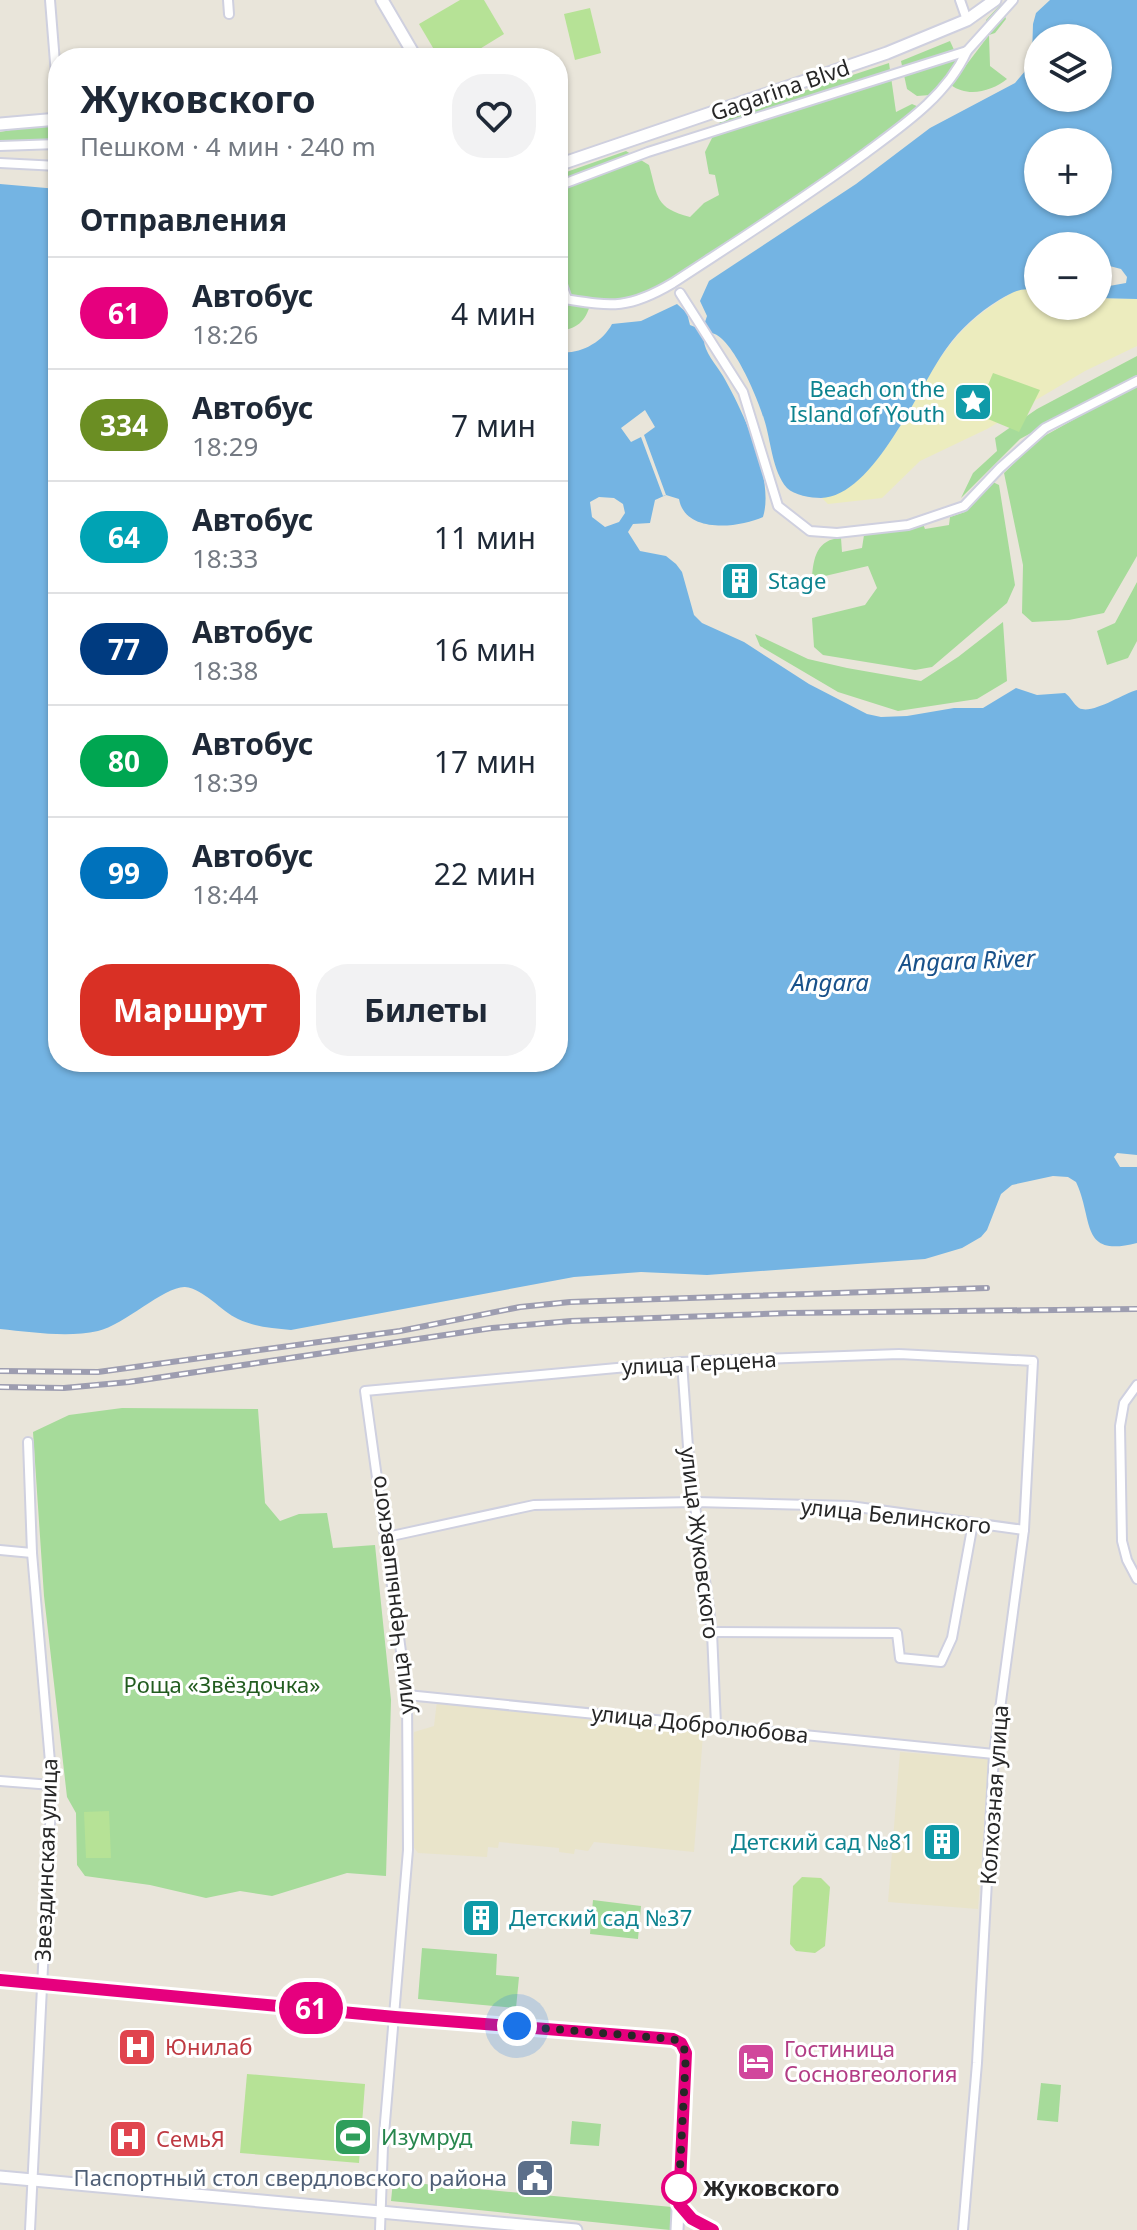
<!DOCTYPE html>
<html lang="ru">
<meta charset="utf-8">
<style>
:root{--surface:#fff;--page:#f2f2f3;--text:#1f2937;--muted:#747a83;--line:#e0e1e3;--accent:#d93025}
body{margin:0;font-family:"Noto Sans",sans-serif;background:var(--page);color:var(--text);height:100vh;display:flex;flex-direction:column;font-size:30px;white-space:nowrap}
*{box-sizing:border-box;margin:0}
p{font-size:26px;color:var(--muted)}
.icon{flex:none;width:44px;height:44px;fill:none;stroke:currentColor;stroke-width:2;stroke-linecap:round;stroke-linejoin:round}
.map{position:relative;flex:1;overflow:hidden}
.sheet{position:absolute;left:48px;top:48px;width:520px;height:1024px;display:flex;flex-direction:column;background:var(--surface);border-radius:32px;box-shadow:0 2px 6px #0004}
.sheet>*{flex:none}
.badge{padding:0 16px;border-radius:26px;font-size:28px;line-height:52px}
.controls{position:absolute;left:1024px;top:24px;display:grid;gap:16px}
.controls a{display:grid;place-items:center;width:88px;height:88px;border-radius:50%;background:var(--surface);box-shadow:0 2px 6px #0004;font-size:40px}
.you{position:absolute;width:40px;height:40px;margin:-20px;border:6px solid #fff;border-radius:50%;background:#1a73e8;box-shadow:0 0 0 12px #1a73e833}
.map>.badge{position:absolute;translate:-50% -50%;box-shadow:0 0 0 4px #fff}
h2{padding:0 32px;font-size:30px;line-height:72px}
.round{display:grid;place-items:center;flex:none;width:84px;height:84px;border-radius:32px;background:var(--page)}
.summary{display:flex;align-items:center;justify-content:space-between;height:136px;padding:0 32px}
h1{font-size:38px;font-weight:700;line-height:60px}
.cta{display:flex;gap:16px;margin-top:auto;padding:16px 32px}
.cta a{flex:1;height:92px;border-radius:32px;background:var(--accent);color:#fff;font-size:32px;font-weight:700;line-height:92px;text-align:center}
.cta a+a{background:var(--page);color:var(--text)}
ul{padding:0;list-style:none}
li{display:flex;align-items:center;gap:24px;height:112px;padding:0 32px;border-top:2px solid var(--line)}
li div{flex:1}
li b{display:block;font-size:30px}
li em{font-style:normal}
li .badge{min-width:88px;font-weight:700;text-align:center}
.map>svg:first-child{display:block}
</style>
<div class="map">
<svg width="1137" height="2230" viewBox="0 0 1137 2230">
<rect width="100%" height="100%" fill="#e9e5da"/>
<!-- education -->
<g fill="#e9e4ca">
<polygon points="437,1701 682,1727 703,1735 694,1852 594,1842 588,1851 575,1849 574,1854 559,1852 559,1848 499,1842 498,1848 488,1847 487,1857 418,1853 412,1845 414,1732 434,1726"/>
<polygon points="900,1752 989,1759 978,1909 888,1902"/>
</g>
<!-- green -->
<g fill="#a6db9a">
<path d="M1001,4l5,15 -11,14 -6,2 1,31 17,13c-15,12 -39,19 -56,6l38,-50 -3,-15z"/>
<polygon points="950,41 959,61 930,95 917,96 907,89 901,61"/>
<path d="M889,63l7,49 16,-8 7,3 -77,60 -174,116c-30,15 -44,20 -77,17 -3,18 -13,31 -33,30v-155l68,-24 23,14c9,32 6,43 41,52l14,-14 15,-8 -4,-20 -6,-1 -4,-22 17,-34z"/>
<polygon points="38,125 58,125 58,141 0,143 0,132"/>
<polygon points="1137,356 1137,375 1020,439 961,498 973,473 997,451 995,438 1037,409"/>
<polygon points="1137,384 1137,556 1104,613 1069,620 1032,622 1022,613 1023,565 1004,473 1039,439"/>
<path d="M993,482l6,3 16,100 -8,18 -75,64 -17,3 -92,-15 -9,-8 -2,-29 53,-13 12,-17 -9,-22 -56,13c1,-21 5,-40 29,-41l1,14 20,-4 2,-13 59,-11 2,5 24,-4 1,-8 15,-5z"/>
<polygon points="1137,582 1137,641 1128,658 1107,665 1097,631 1115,623"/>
<polygon points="1003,622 1007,681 977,699 898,711 838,692 760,646 755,634 808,659 847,668 921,681 958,657"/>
<polygon points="122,1408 258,1409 265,1503 280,1521 299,1514 327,1513 333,1548 375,1545 391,1700 386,1876 347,1873 272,1896 240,1891 206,1898 150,1885 85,1876 77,1865 76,1813 67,1797 44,1596 33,1432 69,1415"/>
<polygon points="593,1900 641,1906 638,1939 590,1934"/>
<polygon points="422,1948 497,1954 496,1975 519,1977 516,2008 418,1999"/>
<polygon points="1041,2083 1061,2085 1058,2122 1037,2120"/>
<polygon points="572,2121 601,2124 599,2146 570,2144"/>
<polygon points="393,2181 672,2207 670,2230 391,2201"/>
</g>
<!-- sand -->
<path fill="#ececbe" d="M1020,288l18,3v15h60v-8l39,1v47l-52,25 -98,58 -67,32 -38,37 -54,6 -6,-6c65,-18 89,-104 127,-152 20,-26 43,-42 71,-58z"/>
<!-- pitch -->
<g fill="#b6e296">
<polygon points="460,0 484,0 504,34 465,58 439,58 419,24"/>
<polygon points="590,8 601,53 575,60 564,14"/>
<polygon points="993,373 1040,390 1019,432 976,414"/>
<polygon points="109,1811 111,1858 86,1858 84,1812"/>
<polygon points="802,1877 821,1878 830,1887 825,1946 815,1953 796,1951 790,1944 793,1886"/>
<polygon points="247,2074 365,2084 359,2163 240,2153"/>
</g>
<!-- water -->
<path fill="#74b4e3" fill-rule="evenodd" d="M1050,0h87v299l-39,-1v-10l28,-5 1,-6 -6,-8 -23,-6v-17h-60v45c-16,-5 -25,1 -39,9 -21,13 -39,29 -53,49 -27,37 -72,148 -125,149 -10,0 -27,-3 -34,-10 -15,-17 -16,-48 -23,-69 -6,-20 -31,-81 -52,-86l-8,5c-1,13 12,26 19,38 19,33 52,103 40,141 -24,11 -78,17 -84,-18l-13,-4 -11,5 -5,23 -17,1 -5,8 12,19 26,5 10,8 6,8 12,43 8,8 42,19 65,42 58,30 14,3 26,-1 47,-8h29l33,-20 21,7 28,-2c6,4 8,11 14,15 13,7 43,-14 58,-18v465l-20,-2 -3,4 6,10h17v76c-58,15 -43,-23 -61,-61l-8,-5 -15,-1 -41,9 -11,9 -14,36 -6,7 -19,11 -37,11 -218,16 -66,-3 -67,5 -283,53c-19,-2 -36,-3 -53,-11 -17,-8 -34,-30 -53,-32 -20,-1 -61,38 -87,44 -31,7 -67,1 -98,-2v-1145l58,5v873h500v-710c21,3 44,-9 54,-28l29,-3 36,-17 10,9 3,12 5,2 10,-5 2,-6 -7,-15 9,-20 147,-97 74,-56 85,-45 11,-13 6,-14 1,-32 3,-11zM1038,38h60v60h-60zM1038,142h60v60h-60zM599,497l15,1 9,6 2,9 -6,9 -14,5 -13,-10 -2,-15z"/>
<!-- pier -->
<polygon fill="#e9e5da" points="645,410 655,427 644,435 666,495 663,496 641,437 631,442 621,428"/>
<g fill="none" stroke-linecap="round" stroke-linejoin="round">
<!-- street casing -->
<g stroke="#cfd0df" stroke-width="12">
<g id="street">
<polyline points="50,0 58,100"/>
<polyline points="228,0 229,14"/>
<polyline points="960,0 967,20"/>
<polyline points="0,146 58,144"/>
<polyline points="0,163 58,166"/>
<polyline points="558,186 648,152 967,51 1013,0"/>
<polyline points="558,273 567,299"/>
<polyline points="680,293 743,392 778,506 810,531 837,533 908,525 964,506 1000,468 1045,428 1137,381"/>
<path d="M558,298c52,8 68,13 115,-15 64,-42 129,-83 190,-128 39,-29 83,-58 104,-104"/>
<polyline points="682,1362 689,1461 712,1632 716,1725"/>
<polyline points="1137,1385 1124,1403 1120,1426 1122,1541 1127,1560 1137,1579"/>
<polyline points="28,1442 32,1553 52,1785 30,2230"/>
<polyline points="387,1537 534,1505 695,1502 850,1506 1024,1530"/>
<polyline points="0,1550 32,1553"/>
<polyline points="712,1632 897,1633 900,1658 941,1662 952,1638 973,1523"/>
<polyline points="407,1695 994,1754"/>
<polyline points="0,1781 52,1785"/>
<polyline points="380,2230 383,2146 408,1850 407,1695 365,1391 682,1362 899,1354 1033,1361 1024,1530 994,1754 977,2063 963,2230"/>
</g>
</g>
<!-- secondary casing -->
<g stroke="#cfd0df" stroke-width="15">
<g id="secondary">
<polyline points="382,0 416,58"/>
<polyline points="0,124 58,119"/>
<polyline points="558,165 887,53 967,20 995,0"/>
<polyline points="0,1980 395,2017 673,2039 681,2043 686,2053 677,2230"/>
<polyline points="0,2177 576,2230"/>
<polyline points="679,2204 692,2219 713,2230"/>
</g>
</g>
<!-- street -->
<use href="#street" stroke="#fff" stroke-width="8"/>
<!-- secondary -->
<use href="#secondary" stroke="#fff" stroke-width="11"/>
<!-- rail casing -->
<g stroke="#9d9db0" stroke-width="6">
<g id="rail">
<polyline points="0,1371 98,1372 400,1331 520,1307 570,1302 987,1288"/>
<polyline points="0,1387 64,1388 129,1382 492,1328 571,1321 789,1313 1137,1309"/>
</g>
</g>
<!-- rail -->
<use href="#rail" stroke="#fff" stroke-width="3" stroke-dasharray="9" stroke-linecap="butt"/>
</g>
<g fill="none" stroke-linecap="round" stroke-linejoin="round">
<!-- line casing -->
<g stroke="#fff" stroke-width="18">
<polyline id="line" points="0,1980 395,2017 673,2039 681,2043 686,2053 679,2204 692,2219 713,2230"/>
</g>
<!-- line -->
<use href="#line" stroke="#e6007e" stroke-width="12"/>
<!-- walk -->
<polyline stroke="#272727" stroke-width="8" stroke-dasharray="0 14.4" points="517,2026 673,2039 681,2043 686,2053 679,2188"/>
</g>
<!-- icons -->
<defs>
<g id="sight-square" transform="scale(2)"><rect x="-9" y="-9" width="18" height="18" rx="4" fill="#0f9aa8" stroke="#fff"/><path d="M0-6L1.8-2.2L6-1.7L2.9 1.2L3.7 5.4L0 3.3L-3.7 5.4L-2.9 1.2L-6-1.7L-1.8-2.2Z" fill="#fff"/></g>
<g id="building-square" transform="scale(2)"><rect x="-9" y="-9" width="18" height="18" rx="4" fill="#0f9aa8" stroke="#fff"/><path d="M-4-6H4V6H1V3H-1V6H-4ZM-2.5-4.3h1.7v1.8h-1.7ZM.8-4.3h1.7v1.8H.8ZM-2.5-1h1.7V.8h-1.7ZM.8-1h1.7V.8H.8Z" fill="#fff"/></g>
<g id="hospital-square" transform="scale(2)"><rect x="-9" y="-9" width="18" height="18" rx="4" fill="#e0444e" stroke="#fff"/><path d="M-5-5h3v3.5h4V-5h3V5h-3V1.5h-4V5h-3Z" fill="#fff"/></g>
<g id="hotel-square" transform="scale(2)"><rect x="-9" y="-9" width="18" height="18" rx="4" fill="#d1479c" stroke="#fff"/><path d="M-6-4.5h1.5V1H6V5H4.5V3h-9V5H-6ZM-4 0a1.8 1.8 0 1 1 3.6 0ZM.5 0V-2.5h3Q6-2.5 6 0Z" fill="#fff"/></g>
<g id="stadium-square" transform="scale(2)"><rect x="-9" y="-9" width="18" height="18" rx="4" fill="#2e9e5b" stroke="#fff"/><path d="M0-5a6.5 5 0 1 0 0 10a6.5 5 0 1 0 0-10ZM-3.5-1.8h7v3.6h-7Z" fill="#fff"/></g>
<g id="civic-square" transform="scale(2)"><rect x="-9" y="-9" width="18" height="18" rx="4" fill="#5c6f8a" stroke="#fff"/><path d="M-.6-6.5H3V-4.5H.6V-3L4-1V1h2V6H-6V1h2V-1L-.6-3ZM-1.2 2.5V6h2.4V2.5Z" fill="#fff"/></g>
</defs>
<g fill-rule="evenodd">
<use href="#sight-square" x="973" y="402"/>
<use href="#building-square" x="740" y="581"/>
<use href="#building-square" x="942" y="1842"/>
<use href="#building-square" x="481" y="1918"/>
<use href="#hospital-square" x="137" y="2047"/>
<use href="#hotel-square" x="756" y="2062"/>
<use href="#stadium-square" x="353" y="2137"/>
<use href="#hospital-square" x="128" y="2139"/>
<use href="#civic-square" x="535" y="2178"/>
</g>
<!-- markers -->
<circle fill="#fff" stroke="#e6007e" stroke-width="4" cx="679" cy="2188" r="16"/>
<g text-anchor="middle" stroke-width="6" stroke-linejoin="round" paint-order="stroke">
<!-- street labels -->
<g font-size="22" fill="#272727" stroke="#fff">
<text transform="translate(780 90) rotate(-19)" y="8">Gagarina Blvd</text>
<text transform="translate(699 1363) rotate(-3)" y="8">улица Герцена</text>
<text transform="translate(896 1516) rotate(6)" y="8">улица Белинского</text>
<text transform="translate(700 1543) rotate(83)" y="8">улица Жуковского</text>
<text transform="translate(392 1595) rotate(-97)" y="8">улица Чернышевского</text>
<text transform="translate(700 1724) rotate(6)" y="8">улица Добролюбова</text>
<text transform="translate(994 1795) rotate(-86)" y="8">Колхозная улица</text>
<text transform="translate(46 1860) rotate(-88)" y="8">Звездинская улица</text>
</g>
<!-- culture labels -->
<g font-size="22" fill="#0d838f" stroke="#fff" text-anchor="end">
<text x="945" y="397">Beach on the<tspan x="945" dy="25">Island of Youth</tspan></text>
<text x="768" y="589" text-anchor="start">Stage</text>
<text x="914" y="1850">Детский сад №81</text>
<text x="509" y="1926" text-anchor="start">Детский сад №37</text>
</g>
<!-- park labels -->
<g font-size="22" fill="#225c1f" stroke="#fff">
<text x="222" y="1693">Роща «Звёздочка»</text>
</g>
<!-- health labels -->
<g font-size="22" fill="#be3a42" stroke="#fff" text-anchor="start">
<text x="165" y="2055">Юнилаб</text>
<text x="156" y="2147">СемьЯ</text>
</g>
<!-- hotel labels -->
<g font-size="22" fill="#b23c85" stroke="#fff" text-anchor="start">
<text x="784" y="2057">Гостиница<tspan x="784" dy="25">Сосновгеология</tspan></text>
</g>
<!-- leisure labels -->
<g font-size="22" fill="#27864d" stroke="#fff" text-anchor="start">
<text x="381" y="2145">Изумруд</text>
</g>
<!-- service labels -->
<g font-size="22" fill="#4e5e75" stroke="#fff" text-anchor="end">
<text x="507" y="2186">Паспортный стол свердловского района</text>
</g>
<!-- stop labels -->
<g font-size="22" font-weight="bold" fill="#272727" stroke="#fff" text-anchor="start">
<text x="703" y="2196">Жуковского</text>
</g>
<!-- water labels -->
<g font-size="24" font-style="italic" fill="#18518a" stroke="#fff">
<text transform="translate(967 961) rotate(-2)" y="8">Angara River</text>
<text x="830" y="991">Angara</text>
</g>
</g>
</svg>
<div class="controls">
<a><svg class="icon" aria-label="layers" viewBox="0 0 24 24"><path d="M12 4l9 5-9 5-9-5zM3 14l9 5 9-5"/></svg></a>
<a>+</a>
<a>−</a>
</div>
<div class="you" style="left:517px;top:2026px"></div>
<b class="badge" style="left:311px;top:2008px;background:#e6007e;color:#fff">61</b>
<section class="sheet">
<div class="summary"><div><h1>Жуковского</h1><p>Пешком · 4 мин · 240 m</p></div><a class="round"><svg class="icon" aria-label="heart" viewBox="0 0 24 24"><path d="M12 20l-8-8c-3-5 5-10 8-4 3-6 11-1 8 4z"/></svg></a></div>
<h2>Отправления</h2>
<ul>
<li><span class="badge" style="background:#e6007e;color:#fff">61</span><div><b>Автобус</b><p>18:26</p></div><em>4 мин</em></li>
<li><span class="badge" style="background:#6b8e23;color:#fff">334</span><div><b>Автобус</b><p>18:29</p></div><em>7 мин</em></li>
<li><span class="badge" style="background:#00a3b4;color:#fff">64</span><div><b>Автобус</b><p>18:33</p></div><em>11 мин</em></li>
<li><span class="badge" style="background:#003b80;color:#fff">77</span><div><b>Автобус</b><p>18:38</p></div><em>16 мин</em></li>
<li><span class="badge" style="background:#00a651;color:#fff">80</span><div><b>Автобус</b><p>18:39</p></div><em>17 мин</em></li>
<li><span class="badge" style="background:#0072bc;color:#fff">99</span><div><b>Автобус</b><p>18:44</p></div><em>22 мин</em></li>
</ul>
<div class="cta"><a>Маршрут</a><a>Билеты</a></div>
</section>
</div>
